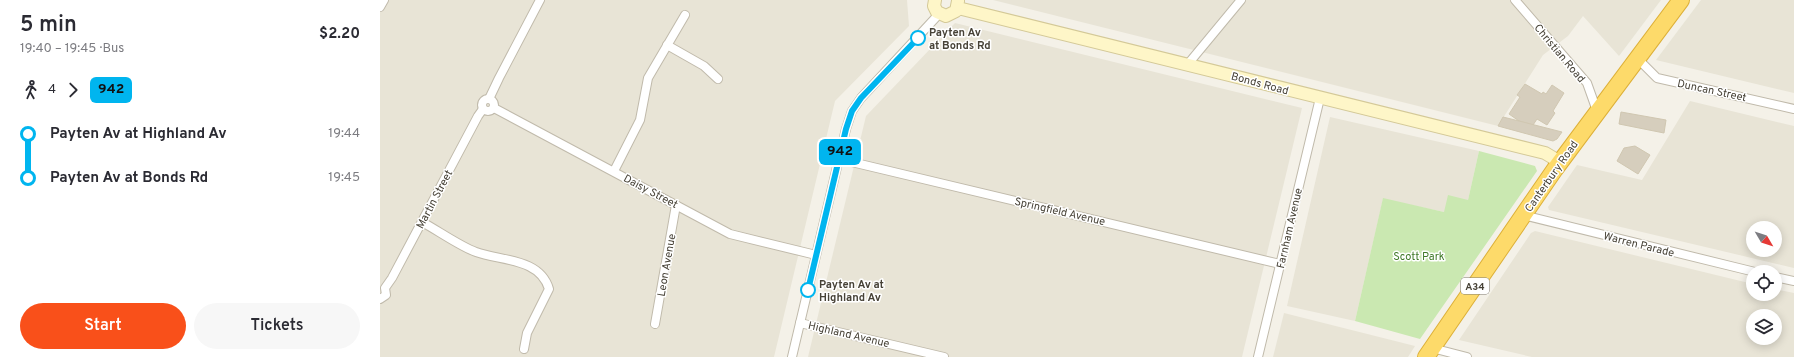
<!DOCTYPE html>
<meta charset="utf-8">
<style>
:root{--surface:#fff;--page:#f7f7f7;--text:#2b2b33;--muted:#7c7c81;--accent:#f9501a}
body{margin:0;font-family:Overpass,sans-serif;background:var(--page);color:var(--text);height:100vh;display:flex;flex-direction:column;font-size:15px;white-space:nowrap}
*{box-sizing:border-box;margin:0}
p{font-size:13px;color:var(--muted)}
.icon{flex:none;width:22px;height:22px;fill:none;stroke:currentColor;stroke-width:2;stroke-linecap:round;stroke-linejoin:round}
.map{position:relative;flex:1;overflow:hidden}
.drawer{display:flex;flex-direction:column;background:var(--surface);width:380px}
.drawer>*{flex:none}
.badge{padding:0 8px;border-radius:6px;font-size:14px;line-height:26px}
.needle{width:26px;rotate:129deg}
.fabs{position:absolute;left:1366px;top:221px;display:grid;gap:8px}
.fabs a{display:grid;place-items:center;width:36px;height:36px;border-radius:50%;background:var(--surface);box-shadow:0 2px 10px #0003;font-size:20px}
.map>.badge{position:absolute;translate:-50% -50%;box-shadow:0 0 0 2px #fff}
.legs{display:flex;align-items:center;gap:6px;height:44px;padding:0 20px;font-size:13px}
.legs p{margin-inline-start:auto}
.overview{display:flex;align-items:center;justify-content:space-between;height:68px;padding:0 20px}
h1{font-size:22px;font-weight:600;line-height:30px}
.primary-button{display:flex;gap:8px;margin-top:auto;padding:8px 20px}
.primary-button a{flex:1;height:46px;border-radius:24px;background:var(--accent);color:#fff;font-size:16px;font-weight:600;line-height:46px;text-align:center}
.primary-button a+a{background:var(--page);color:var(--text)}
ul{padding:0 20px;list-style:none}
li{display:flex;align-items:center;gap:14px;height:44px;font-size:15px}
li i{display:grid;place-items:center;width:6px;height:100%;margin:0 5px;background:currentColor}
li i::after{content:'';width:10px;height:10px;margin:-5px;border:3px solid;border-radius:50%;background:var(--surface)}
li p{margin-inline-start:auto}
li:first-child i{background:linear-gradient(#0000 50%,currentColor 0)}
li:last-child i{background:linear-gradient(currentColor 50%,#0000 0)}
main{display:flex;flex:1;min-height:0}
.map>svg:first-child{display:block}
</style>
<main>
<section class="drawer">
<div class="overview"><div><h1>5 min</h1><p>19:40 – 19:45 · Bus</p></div><b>$2.20</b></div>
<div class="legs"><svg class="icon" aria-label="walk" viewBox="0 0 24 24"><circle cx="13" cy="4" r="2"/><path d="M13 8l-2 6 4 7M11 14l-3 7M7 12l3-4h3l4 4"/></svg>4<svg class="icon" aria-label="forward" viewBox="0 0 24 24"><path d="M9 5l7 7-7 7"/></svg><b class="badge" style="background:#00b5ef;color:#111">942</b></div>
<ul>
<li><i style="color:#00b5ef"></i><b>Payten Av at Highland Av</b><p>19:44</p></li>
<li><i style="color:#00b5ef"></i><b>Payten Av at Bonds Rd</b><p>19:45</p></li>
</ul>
<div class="primary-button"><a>Start</a><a>Tickets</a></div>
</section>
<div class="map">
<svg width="1414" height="357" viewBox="0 0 1414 357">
<rect width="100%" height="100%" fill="#f4f1e8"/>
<!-- residential -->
<g fill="#e8e4d6" fill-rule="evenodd">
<polygon points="0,0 527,0 529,26 455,101 394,357 0,357"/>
<polygon points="613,0 1281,0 1239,56 1203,16 1188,36 1163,55 1118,126"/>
<polygon points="1321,0 1414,0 1414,93 1276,60"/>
<polygon points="575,23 922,108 862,357 428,357 486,116"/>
<path d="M1310,101l104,25v142l-245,-58 -1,-3 29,-42 65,15zM1373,228h22v22h-22z"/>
<polygon points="950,117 1099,151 1088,200 1064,212 1003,199 975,321 907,306"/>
<path d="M1155,231l218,53v10h22v-5l19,4v64h-262l-73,-17 72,-107zM1373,316h22v22h-22z"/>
<polygon points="904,313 1035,346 1028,357 893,357"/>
</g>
<!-- green -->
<polygon fill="#cae8b1" points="1099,151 1155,166 1157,171 1040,339 975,321 1003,198 1064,212 1068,195 1088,200"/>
<!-- building -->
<g fill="#d6cebd" stroke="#d0c7b1">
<polygon points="1145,84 1162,94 1163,92 1166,94 1172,85 1184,93 1173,111 1175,113 1167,125 1157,119 1153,125 1139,121 1129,114 1140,97 1137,95"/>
<polygon points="1241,112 1286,120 1284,133 1239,124"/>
<polygon points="1123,117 1139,121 1182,132 1177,139 1173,141 1118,126"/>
<polygon points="1255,146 1270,155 1258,174 1237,161 1244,148"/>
</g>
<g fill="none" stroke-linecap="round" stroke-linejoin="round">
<!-- street casing -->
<g stroke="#c0baab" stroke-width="10">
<g id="street">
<polyline points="1135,0 1207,83 1217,111"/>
<polyline points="0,7 4,0"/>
<polyline points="287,45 324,66 338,79"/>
<polyline points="1257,58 1277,78 1414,109"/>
<polyline points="808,64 861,0"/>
<circle cx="108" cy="105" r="6"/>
<polyline points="109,99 119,78 160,0"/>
<polyline points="114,108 350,234 436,255"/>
<polyline points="459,159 900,264"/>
<polyline points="234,171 260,120 268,78 305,15"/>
<polyline points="1143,215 1375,272"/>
<path d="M42,222c15,8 39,25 54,30 25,9 64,6 73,37l-22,44 -3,16"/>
<polyline points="1395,277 1414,281"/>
<polyline points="0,299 6,295 5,288 12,278 98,116 103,109"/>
<polyline points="420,323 564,357"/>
<polyline points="275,324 296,205"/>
<polyline points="1052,348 1087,357"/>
<polyline points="412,357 466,129 472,111 481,98 559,14"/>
<polyline points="878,357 940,98"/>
</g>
</g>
<!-- secondary casing -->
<g stroke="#d4c998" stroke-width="14">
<g id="secondary">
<polyline points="555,0 554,6 557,12 566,16 576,11 578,1"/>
<polyline points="578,8 1165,153 1180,162"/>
</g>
</g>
<!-- highway casing -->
<g stroke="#ddb039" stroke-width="18">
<polyline id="highway" points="1046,357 1175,169 1301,0"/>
</g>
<!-- street -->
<use href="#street" stroke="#fff" stroke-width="8"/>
<!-- secondary -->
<use href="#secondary" stroke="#fef6c8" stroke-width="12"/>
<!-- highway -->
<use href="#highway" stroke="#fdda6a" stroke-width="16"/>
</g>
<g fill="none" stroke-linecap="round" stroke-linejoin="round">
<!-- line-1 casing -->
<g stroke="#fff" stroke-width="9">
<polyline id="line-1" points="428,290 466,129 472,111 481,98 538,38"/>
</g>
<!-- line-1 -->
<use href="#line-1" stroke="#00b5ef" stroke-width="6"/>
</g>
<!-- markers -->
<g fill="#fff" stroke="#00b5ef" stroke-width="2">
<circle cx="538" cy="38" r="7"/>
<circle cx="428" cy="290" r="7"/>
</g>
<g text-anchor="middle" stroke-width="3" stroke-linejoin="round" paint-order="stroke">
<!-- shield labels -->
<rect fill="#fff" stroke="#7e7b73" stroke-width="1" x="1081" y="278" width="28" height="16" rx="3"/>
<g font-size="10" font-weight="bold" fill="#474237">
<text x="1095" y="290">A34</text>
</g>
<!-- stop labels -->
<g font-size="11" font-weight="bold" fill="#474237" stroke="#fff" text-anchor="start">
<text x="549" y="36">Payten Av<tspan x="549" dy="13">at Bonds Rd</tspan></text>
<text x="439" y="288">Payten Av at<tspan x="439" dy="13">Highland Av</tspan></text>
</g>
<!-- street labels -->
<g font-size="11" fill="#474237" stroke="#fff">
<text transform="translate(1180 53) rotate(50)" y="4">Christian Road</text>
<text transform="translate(880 83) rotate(15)" y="4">Bonds Road</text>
<text transform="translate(1332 90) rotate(12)" y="4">Duncan Street</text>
<text transform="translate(1171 176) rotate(-55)" y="4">Canterbury Road</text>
<text transform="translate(271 191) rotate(28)" y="4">Daisy Street</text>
<text transform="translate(54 199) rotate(-62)" y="4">Martin Street</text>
<text transform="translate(680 211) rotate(13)" y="4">Springfield Avenue</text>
<text transform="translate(909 228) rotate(-77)" y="4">Farnham Avenue</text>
<text transform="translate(1259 244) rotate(14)" y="4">Warren Parade</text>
<text transform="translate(286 265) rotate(-80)" y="4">Leon Avenue</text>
<text transform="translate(469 334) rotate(13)" y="4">Highland Avenue</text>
</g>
<!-- park labels -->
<g font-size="11" fill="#407a29" stroke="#fff">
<text x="1039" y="260">Scott Park</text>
</g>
</g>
</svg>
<div class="fabs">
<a><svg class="needle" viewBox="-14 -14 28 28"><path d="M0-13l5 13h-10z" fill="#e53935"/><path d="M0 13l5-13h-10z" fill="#7c7c81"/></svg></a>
<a><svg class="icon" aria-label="locate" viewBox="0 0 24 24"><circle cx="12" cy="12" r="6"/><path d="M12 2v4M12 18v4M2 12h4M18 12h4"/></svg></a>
<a><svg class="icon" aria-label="layers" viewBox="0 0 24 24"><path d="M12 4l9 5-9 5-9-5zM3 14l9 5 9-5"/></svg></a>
</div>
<b class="badge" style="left:460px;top:152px;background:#00b5ef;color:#111">942</b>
</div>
</main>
